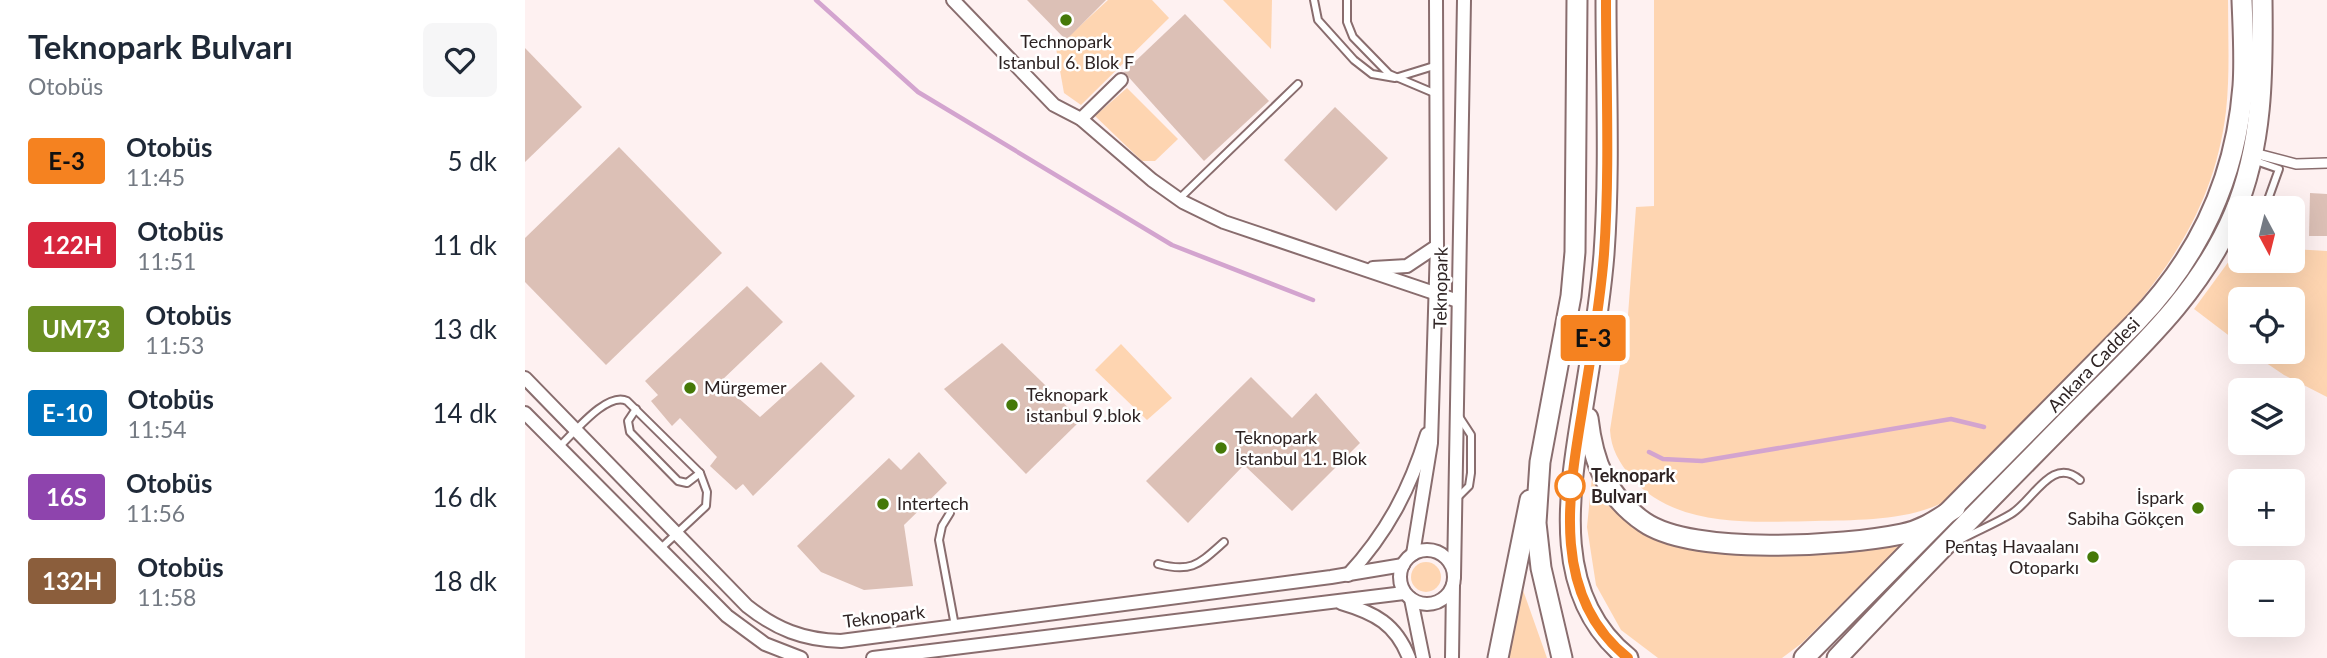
<!DOCTYPE html>
<html lang="tr">
<meta charset="utf-8">
<style>
:root{--surface:#fff;--page:#f6f6f7;--text:#1f2937;--muted:#747a83}
body{margin:0;font-family:Lato,sans-serif;background:var(--page);color:var(--text);height:100vh;display:flex;flex-direction:column;font-size:26px;white-space:nowrap}
*{box-sizing:border-box;margin:0}
p{font-size:23px;color:var(--muted)}
.icon{flex:none;width:38px;height:38px;fill:none;stroke:currentColor;stroke-width:2;stroke-linecap:round;stroke-linejoin:round}
.map{position:relative;flex:1;overflow:hidden}
.sheet{display:flex;flex-direction:column;background:var(--surface);width:525px}
.sheet>*{flex:none}
.badge{padding:0 14px;border-radius:5px;font-size:24px;line-height:46px}
.needle{width:46px;rotate:173deg}
.buttons{position:absolute;left:1703px;top:196px;display:grid;gap:14px}
.buttons a{display:grid;place-items:center;width:77px;height:77px;border-radius:10px;background:var(--surface);box-shadow:0 7px 28px #0002;font-size:35px}
.map>.badge{position:absolute;translate:-50% -50%;box-shadow:0 0 0 4px #fff}
.round{display:grid;place-items:center;flex:none;width:74px;height:74px;border-radius:10px;background:var(--page)}
.overview{display:flex;align-items:center;justify-content:space-between;height:119px;padding:0 28px}
h1{font-size:33px;font-weight:700;line-height:52px}
ul{padding:0;list-style:none}
li{display:flex;align-items:center;gap:21px;height:84px;padding:0 28px}
li div{flex:1}
li b{display:block;font-size:26px}
li em{font-style:normal}
li .badge{min-width:77px;font-weight:700;text-align:center}
main{display:flex;flex:1;min-height:0}
.map>svg:first-child{display:block}
</style>
<main>
<section class="sheet">
<div class="overview"><div><h1>Teknopark Bulvarı</h1><p>Otobüs</p></div><a class="round"><svg class="icon" aria-label="heart" viewBox="0 0 24 24"><path d="M12 20l-8-8c-3-5 5-10 8-4 3-6 11-1 8 4z"/></svg></a></div>
<ul>
<li><span class="badge" style="background:#f58220;color:#111">E-3</span><div><b>Otobüs</b><p>11:45</p></div><em>5 dk</em></li>
<li><span class="badge" style="background:#d7263d;color:#fff">122H</span><div><b>Otobüs</b><p>11:51</p></div><em>11 dk</em></li>
<li><span class="badge" style="background:#6b8e23;color:#fff">UM73</span><div><b>Otobüs</b><p>11:53</p></div><em>13 dk</em></li>
<li><span class="badge" style="background:#0072bc;color:#fff">E-10</span><div><b>Otobüs</b><p>11:54</p></div><em>14 dk</em></li>
<li><span class="badge" style="background:#8e44ad;color:#fff">16S</span><div><b>Otobüs</b><p>11:56</p></div><em>16 dk</em></li>
<li><span class="badge" style="background:#8b5e3c;color:#fff">132H</span><div><b>Otobüs</b><p>11:58</p></div><em>18 dk</em></li>
</ul>
</section>
<div class="map">
<svg width="1802" height="658" viewBox="0 0 1802 658">
<rect width="100%" height="100%" fill="#fef1f1"/>
<!-- green -->
<g fill="#fed5b1">
<polygon points="583,0 627,0 644,18 556,105 539,93 531,48"/>
<polygon points="698,0 747,0 746,49"/>
<path d="M1129,0h574c0,37 2,74 -2,111 -16,135 -105,214 -195,305 -18,18 -72,80 -91,88 -38,17 -84,16 -125,17 -61,1 -140,8 -184,-44 -12,-15 -20,-28 -21,-47l18,-115 8,-108 18,-1z"/>
<polygon points="602,88 653,139 630,161 617,161 570,116"/>
<polygon points="1715,246 1715,261 1768,261 1768,249 1802,251 1802,397 1759,375 1725,352 1768,352 1768,299 1715,299 1715,344 1669,309"/>
<polygon points="596,344 647,398 622,420 570,370"/>
<path d="M1067,477c16,22 31,44 55,58 49,30 193,18 253,11l-98,97 -20,15h-124l-37,-28 -25,-45 -9,-58z"/>
<circle cx="901" cy="577" r="15"/>
<polygon points="994,579 1022,658 980,658"/>
</g>
<g fill="none" stroke-linecap="round" stroke-linejoin="round">
<!-- stream -->
<g stroke="#d3a4cf" stroke-width="4.5">
<polyline points="291,0 393,92 647,245 788,300"/>
<polyline points="1124,452 1138,459 1177,461 1426,419 1459,427"/>
</g>
</g>
<!-- building -->
<g fill="#dcc0b6">
<polygon points="502,0 581,0 541,40"/>
<polygon points="660,14 744,101 679,161 599,72"/>
<polygon points="0,48 57,107 0,162"/>
<polygon points="810,107 863,158 811,211 759,160"/>
<polygon points="94,147 197,253 81,365 0,282 0,238"/>
<polygon points="1785,193 1802,194 1802,236 1784,236"/>
<polygon points="222,286 258,322 195,382 235,417 296,362 330,396 228,496 218,484 211,490 185,466 192,457 155,418 147,426 126,401 133,395 120,381"/>
<polygon points="477,343 556,420 501,474 419,389"/>
<polygon points="726,377 767,418 791,393 835,443 767,511 719,465 663,523 621,481"/>
<polygon points="394,452 422,483 379,525 388,586 339,590 296,572 272,546 364,458 376,470"/>
</g>
<g fill="none" stroke-linecap="round" stroke-linejoin="round">
<!-- service casing -->
<g stroke="#896d6e" stroke-width="10">
<g id="service">
<polyline points="789,0 793,20 829,60 847,74 870,78 909,66"/>
<polyline points="822,0 822,22 828,37 864,74 909,93"/>
<polyline points="1728,160 1754,169 1740,208"/>
<polyline points="654,199 773,84"/>
<polyline points="111,409 103,421 105,432 153,481 162,483 175,473"/>
<path d="M34,447c15,-14 48,-56 68,-46l73,72 7,19 -1,14 -46,43"/>
<polyline points="931,499 944,486 946,473 946,435 933,415"/>
<polyline points="425,513 417,526 414,540 430,626"/>
<path d="M1437,539c17,-9 34,-16 49,-25 22,-13 41,-59 69,-34"/>
<path d="M633,564c34,9 41,0 66,-22"/>
</g>
</g>
<!-- pedestrian casing -->
<g stroke="#896d6e" stroke-width="12">
<polyline id="pedestrian" points="1729,153 1771,164 1802,163"/>
</g>
<!-- minor casing -->
<g stroke="#896d6e" stroke-width="16">
<g id="minor">
<polyline points="428,0 529,105 556,119 627,180 658,202 699,222 933,301"/>
<polyline points="556,119 596,80"/>
<polyline points="848,268 882,266 912,246"/>
<path d="M0,378l222,228c29,23 56,34 94,35l490,-64 72,-12"/>
<polyline points="0,413 202,616 240,644 276,658"/>
<circle cx="902" cy="577" r="27"/>
<polyline points="888,554 906,443 912,246 911,0"/>
<path d="M823,575c39,-42 62,-86 79,-141"/>
<polyline points="929,577 939,0"/>
<polyline points="886,599 898,658"/>
<path d="M816,603c34,10 55,21 68,55"/>
<polyline points="348,658 879,593"/>
<polyline points="927,658 928,585"/>
</g>
</g>
<!-- primary casing -->
<g stroke="#896d6e" stroke-width="23">
<g id="primary">
<path d="M1279,658l332,-336c63,-65 100,-145 107,-236 2,-28 0,-58 -1,-86"/>
<path d="M1312,658c75,-80 152,-158 229,-236 63,-65 132,-123 168,-208 29,-68 29,-142 28,-214"/>
</g>
</g>
<!-- trunk casing -->
<g stroke="#896d6e" stroke-width="23">
<g id="trunk">
<path d="M1081,0c0,84 4,170 -2,254 -4,51 -13,102 -21,152 -14,87 -33,190 45,252"/>
<path d="M1063,418c5,44 18,78 56,104 49,34 200,24 258,12 21,-4 36,-15 53,-26"/>
<polyline points="973,658 1005,500"/>
<polyline points="1037,658 1016,568 1011,523 1015,462 1046,296 1050,252 1052,0"/>
</g>
</g>
<!-- service -->
<use href="#service" stroke="#fff" stroke-width="6"/>
<!-- pedestrian -->
<use href="#pedestrian" stroke="#fff" stroke-width="9"/>
<!-- minor -->
<use href="#minor" stroke="#fff" stroke-width="12"/>
<!-- primary -->
<use href="#primary" stroke="#fff" stroke-width="19"/>
<!-- trunk -->
<use href="#trunk" stroke="#fff" stroke-width="19"/>
</g>
<g fill="none" stroke-linecap="round" stroke-linejoin="round">
<!-- line casing -->
<g stroke="#fff" stroke-width="16">
<path id="line" d="M1081,0c0,84 4,170 -2,254 -4,53 -14,105 -22,158 -14,84 -31,185 46,246"/>
</g>
<!-- line -->
<use href="#line" stroke="#f58220" stroke-width="10"/>
</g>
<!-- markers -->
<g fill="#457908" stroke="#fff" stroke-width="2.5">
<circle cx="541" cy="20" r="7"/>
<circle cx="165" cy="388" r="7"/>
<circle cx="487" cy="405" r="7"/>
<circle cx="696" cy="448" r="7"/>
<circle cx="358" cy="504" r="7"/>
<circle cx="1673" cy="508" r="7"/>
<circle cx="1568" cy="557" r="7"/>
</g>
<circle fill="#fff" stroke="#f58220" stroke-width="3.5" cx="1045" cy="486" r="14"/>
<g text-anchor="middle" stroke-width="5" stroke-linejoin="round" paint-order="stroke">
<!-- poi labels -->
<g font-size="18" fill="#2e2323" stroke="#fff" text-anchor="start">
<text x="541" y="48" text-anchor="middle">Technopark<tspan x="541" dy="21">Istanbul 6. Blok F</tspan></text>
<text x="179" y="394">Mürgemer</text>
<text x="501" y="401">Teknopark<tspan x="501" dy="21">istanbul 9.blok</tspan></text>
<text x="710" y="444">Teknopark<tspan x="710" dy="21">İstanbul 11. Blok</tspan></text>
<text x="1659" y="504" text-anchor="end">İspark<tspan x="1659" dy="21">Sabiha Gökçen</tspan></text>
<text x="372" y="510">Intertech</text>
<text x="1554" y="553" text-anchor="end">Pentaş Havaalanı<tspan x="1554" dy="21">Otoparkı</tspan></text>
</g>
<!-- street labels -->
<g font-size="18" fill="#2e2323" stroke="#fff">
<text transform="translate(916 288) rotate(-89)" y="6">Teknopark</text>
<text transform="translate(1569 365) rotate(-46)" y="6">Ankara Caddesi</text>
<text transform="translate(359 617) rotate(-7)" y="6">Teknopark</text>
</g>
<!-- stop labels -->
<g font-size="18" font-weight="bold" fill="#2e2323" stroke="#fff" text-anchor="start">
<text x="1066" y="482">Teknopark<tspan x="1066" dy="21">Bulvarı</tspan></text>
</g>
</g>
</svg>
<div class="buttons">
<a><svg class="needle" viewBox="-14 -14 28 28"><path d="M0-13l5 13h-10z" fill="#e53935"/><path d="M0 13l5-13h-10z" fill="#747a83"/></svg></a>
<a><svg class="icon" aria-label="locate" viewBox="0 0 24 24"><circle cx="12" cy="12" r="6"/><path d="M12 2v4M12 18v4M2 12h4M18 12h4"/></svg></a>
<a><svg class="icon" aria-label="layers" viewBox="0 0 24 24"><path d="M12 4l9 5-9 5-9-5zM3 14l9 5 9-5"/></svg></a>
<a>+</a>
<a>−</a>
</div>
<b class="badge" style="left:1068px;top:338px;background:#f58220;color:#111">E-3</b>
</div>
</main>
